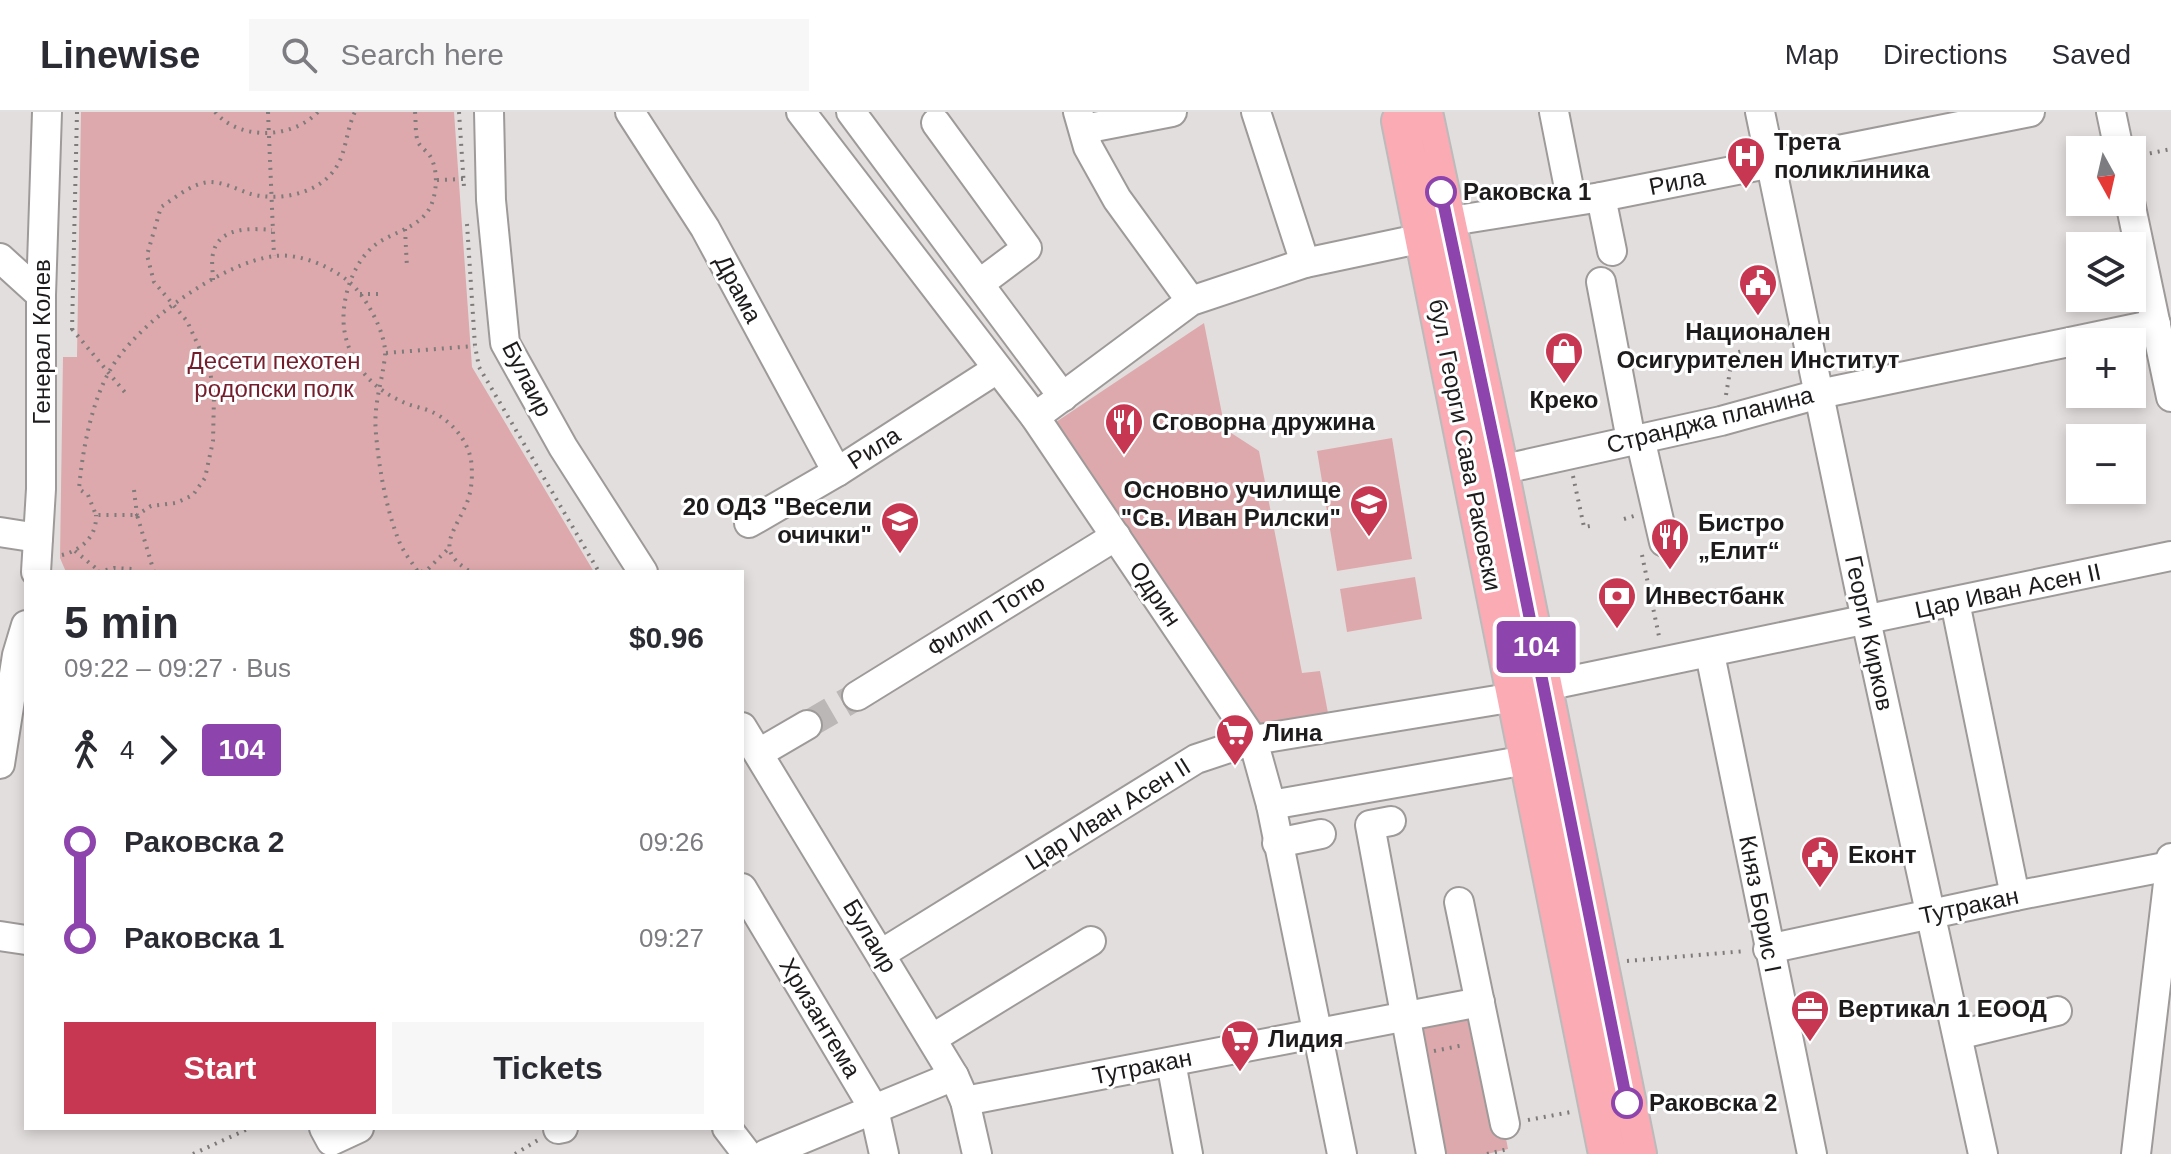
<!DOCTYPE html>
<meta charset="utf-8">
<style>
:root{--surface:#fff;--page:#f7f7f7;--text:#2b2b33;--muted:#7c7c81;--line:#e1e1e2;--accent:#c73751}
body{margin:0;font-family:Helvetica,sans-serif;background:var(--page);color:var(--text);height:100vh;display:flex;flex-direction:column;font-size:30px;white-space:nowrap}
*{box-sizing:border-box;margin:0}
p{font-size:26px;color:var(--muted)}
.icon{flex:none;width:44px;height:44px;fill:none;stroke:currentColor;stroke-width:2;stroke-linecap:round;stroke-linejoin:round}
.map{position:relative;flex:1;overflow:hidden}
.panel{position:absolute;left:24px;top:458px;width:720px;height:560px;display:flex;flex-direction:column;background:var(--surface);border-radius:0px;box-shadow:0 4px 12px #0003}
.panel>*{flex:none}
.badge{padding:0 16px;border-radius:6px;font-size:28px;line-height:52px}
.needle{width:52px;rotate:172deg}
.buttons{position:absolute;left:2066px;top:24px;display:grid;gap:16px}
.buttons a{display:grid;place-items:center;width:80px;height:80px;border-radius:0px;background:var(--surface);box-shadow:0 4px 12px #0003;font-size:40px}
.map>.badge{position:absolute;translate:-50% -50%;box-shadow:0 0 0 4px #fff}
.legs{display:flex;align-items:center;gap:12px;height:88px;padding:0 40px;font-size:26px}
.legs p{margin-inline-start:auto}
.overview{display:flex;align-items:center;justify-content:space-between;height:136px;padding:0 40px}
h1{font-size:44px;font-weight:700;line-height:60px}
.action{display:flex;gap:16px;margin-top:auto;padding:16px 40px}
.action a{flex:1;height:92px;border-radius:0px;background:var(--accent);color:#fff;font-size:32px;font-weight:700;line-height:92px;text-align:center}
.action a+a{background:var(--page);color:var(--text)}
ul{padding:0 40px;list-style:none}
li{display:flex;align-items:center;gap:28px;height:96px;font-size:30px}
li i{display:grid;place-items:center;width:12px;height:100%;margin:0 10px;background:currentColor}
li i::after{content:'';width:20px;height:20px;margin:-10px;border:6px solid;border-radius:50%;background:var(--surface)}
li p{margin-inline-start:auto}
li:first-child i{background:linear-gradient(#0000 50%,currentColor 0)}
li:last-child i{background:linear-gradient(currentColor 50%,#0000 0)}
header{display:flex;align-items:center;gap:48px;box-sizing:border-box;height:112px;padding:0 40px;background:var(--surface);border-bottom:2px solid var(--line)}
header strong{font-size:38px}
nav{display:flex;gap:44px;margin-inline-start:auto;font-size:28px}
.search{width:560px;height:72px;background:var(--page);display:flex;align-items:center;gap:20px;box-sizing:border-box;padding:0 28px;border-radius:0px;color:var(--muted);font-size:30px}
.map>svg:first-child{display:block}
</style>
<header>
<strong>Linewise</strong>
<div class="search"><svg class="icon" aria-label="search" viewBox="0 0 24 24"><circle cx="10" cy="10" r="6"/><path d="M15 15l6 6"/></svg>Search here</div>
<nav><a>Map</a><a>Directions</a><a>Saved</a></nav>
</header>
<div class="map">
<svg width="2171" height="1042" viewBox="0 0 2171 1042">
<rect width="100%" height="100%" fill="#e3dede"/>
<!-- green -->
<g fill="#dea9ac">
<polygon points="81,0 454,0 472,255 594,460 66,460 60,446 63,245 77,245"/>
<polygon points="1204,211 1225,317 1259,339 1302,561 1320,559 1328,601 1257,616 1050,314"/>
<polygon points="1392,326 1412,447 1337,459 1317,339"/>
<polygon points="1415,465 1422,507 1347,520 1340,477"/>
<polygon points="1480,890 1508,1037 1487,1042 1431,1042 1405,904"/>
</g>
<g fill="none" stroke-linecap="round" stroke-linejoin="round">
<!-- minor-tunnel -->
<polyline stroke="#bbb7b7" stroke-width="28" stroke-dasharray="28 14" stroke-linecap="butt" points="807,613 857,584"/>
<!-- minor casing -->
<g stroke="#9f9a9a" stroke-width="32">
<g id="minor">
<polyline points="489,0 491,88 505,231 563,335 643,460"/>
<polyline points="630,0 705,116 837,360"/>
<polyline points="801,0 1035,305 1253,628 1271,693 1342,1042"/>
<polyline points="851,0 1063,285"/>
<polyline points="1078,0 1088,35 1117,87 1191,189"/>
<polyline points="1256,0 1305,151"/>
<polyline points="1554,0 1569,76"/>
<polyline points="1760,0 1866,508 1983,1042"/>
<polyline points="2111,0 2119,38"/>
<polyline points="936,11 1027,136 979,172"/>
<polyline points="1084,17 1172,0"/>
<polyline points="1601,85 1612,139"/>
<polyline points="2130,90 2171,285"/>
<polyline points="1464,107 1601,85 2030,0"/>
<polyline points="0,146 41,183"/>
<polyline points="1601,170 1631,328"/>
<polyline points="1035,305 1191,189 1305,151 1409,129"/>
<polyline points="1640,326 1664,430"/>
<polyline points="1500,358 1721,309 1819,282 2156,212"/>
<polyline points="749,411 837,360 997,257"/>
<polyline points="0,420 38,426"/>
<polyline points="36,460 41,377 41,183 47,0"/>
<polyline points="1955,490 2015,784"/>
<polyline points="1710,542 1812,1042"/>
<polyline points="1560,571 2171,444"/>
<polyline points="857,584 1116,424"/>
<polyline points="742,615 954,964 965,989 977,1042"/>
<polyline points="759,641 807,613"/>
<polyline points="0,652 17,543 26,513"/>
<polyline points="1271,693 1521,649"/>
<polyline points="1391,709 1370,713 1431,1042"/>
<polyline points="1277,731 1321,722"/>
<polyline points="742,776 874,997 884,1042"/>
<polyline points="1459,790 1505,1012"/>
<polyline points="0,824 26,828"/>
<polyline points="1768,837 2015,784 2170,754"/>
<polyline points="881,842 1196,647 1253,628 1509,586"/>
<polyline points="1958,923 2057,899"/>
<polyline points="933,926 1091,829"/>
<polyline points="1171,950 1188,1042"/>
<polyline points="965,989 1480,890"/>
<polyline points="324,1016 331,1029 359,1016"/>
<polyline points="727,1016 747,1042"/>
<polyline points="558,1017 563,1016"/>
<polyline points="766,1042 954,964"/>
<polyline points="2136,1042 2171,746"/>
</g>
</g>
<!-- major casing -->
<g stroke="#bbb" stroke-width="40">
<g id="major">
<polyline points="1424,0 1500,358 1638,1042"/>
<polyline points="1400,9 1607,1042"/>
</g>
</g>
<!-- path -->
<g stroke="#7f7b7b" stroke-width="4" stroke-dasharray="2 6" stroke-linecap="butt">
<path d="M215,0c25,29 77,27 103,0"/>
<polyline points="268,0 274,144"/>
<path d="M415,0c1,9 0,22 3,30 3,6 9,9 12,14 8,13 7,33 2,47 -9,25 -39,28 -57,42 -24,19 -36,60 -30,89 6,30 28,55 56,67 9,5 19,6 29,10 19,8 37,27 41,49 2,15 1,33 -6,47 -14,30 -29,44 6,65"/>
<polyline points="459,0 464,75"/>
<polyline points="2142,43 2171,37"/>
<polyline points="437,68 464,67"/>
<polyline points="467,112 475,234 479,255 599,460"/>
<polyline points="405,117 407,156"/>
<path d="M213,168c0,-8 -2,-18 0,-26 5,-27 37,-26 59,-24"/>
<polyline points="360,182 382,182"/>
<polyline points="72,217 128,284"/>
<polyline points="72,218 77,0"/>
<polyline points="386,241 474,234"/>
<polyline points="1726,283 1733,241 1744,239"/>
<polyline points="198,285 214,284"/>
<polyline points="1573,364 1584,415 1590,414"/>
<path d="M134,378l3,25 14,-9 25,-3 17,-8 12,-17 8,-37 1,-45 -4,-25 -23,-50 -33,-39 -7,-27 14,-48c14,-9 31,-24 49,-25 14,0 28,8 41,12 26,7 62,1 80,-20 16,-17 14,-42 24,-62"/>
<polyline points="1624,407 1634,404"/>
<polyline points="75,439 98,458"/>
<path d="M62,443c19,-5 35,-18 34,-40"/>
<polyline points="1642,443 1660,529"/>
<polyline points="98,460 114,456 132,457 134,460"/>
<path d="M154,460l-17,-57h-41l-8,-20 -9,-6c3,-36 12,-85 30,-117 25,-47 113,-110 166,-116 24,-3 55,10 73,25 17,13 39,53 37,75 -3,28 -12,48 -9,78 3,34 10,75 23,107 4,11 13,21 19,31"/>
<polyline points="421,460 428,457 448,437"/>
<polyline points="1627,849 1746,839"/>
<polyline points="1434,939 1464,933"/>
<polyline points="1528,1008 1571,1000"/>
<polyline points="193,1042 250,1016"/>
<polyline points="515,1042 538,1028"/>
<polyline points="1487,1042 1508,1037"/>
</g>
<!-- minor -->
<use href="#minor" stroke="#fff" stroke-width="28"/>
<!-- major -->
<use href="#major" stroke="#faabb4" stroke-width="36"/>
</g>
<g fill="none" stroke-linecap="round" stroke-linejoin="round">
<!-- line-1 casing -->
<g stroke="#fff" stroke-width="18">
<polyline id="line-1" points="1441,80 1500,358 1627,991"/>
</g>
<!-- line-1 -->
<use href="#line-1" stroke="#8e44ad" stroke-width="12"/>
</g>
<!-- icons -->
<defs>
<g id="hospital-pin" transform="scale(2)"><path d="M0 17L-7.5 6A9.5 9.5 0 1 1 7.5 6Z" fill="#c73751" stroke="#fff"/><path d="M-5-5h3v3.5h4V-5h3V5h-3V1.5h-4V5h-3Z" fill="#fff"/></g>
<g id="civic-pin" transform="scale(2)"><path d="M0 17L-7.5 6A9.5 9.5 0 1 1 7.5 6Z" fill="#c73751" stroke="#fff"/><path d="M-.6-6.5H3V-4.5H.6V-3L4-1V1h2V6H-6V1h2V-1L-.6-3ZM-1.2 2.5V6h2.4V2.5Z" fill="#fff"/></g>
<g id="shop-pin" transform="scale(2)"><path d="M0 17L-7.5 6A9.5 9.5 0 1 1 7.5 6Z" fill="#c73751" stroke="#fff"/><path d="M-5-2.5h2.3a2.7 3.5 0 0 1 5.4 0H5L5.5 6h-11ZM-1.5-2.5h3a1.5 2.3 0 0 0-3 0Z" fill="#fff"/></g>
<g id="restaurant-pin" transform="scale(2)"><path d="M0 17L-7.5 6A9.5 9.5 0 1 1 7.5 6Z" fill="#c73751" stroke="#fff"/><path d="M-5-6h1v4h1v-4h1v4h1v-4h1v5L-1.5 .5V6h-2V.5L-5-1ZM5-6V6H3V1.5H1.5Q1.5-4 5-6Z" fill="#fff"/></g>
<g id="school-pin" transform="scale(2)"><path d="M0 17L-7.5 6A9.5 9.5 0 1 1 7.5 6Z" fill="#c73751" stroke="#fff"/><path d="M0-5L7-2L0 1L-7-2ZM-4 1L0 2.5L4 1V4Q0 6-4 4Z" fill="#fff"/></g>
<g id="bank-pin" transform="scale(2)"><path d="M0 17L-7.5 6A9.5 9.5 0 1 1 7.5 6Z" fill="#c73751" stroke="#fff"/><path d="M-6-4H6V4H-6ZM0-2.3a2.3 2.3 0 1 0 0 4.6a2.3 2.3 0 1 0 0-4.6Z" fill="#fff"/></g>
<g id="supermarket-pin" transform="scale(2)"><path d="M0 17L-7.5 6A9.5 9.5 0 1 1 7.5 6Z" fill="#c73751" stroke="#fff"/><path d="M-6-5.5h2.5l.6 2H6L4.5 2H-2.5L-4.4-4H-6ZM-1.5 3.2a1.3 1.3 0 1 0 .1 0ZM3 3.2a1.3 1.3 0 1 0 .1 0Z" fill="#fff"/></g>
<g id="office-pin" transform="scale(2)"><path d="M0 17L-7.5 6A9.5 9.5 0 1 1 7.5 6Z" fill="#c73751" stroke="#fff"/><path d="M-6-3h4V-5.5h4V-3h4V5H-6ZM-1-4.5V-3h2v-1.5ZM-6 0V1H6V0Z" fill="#fff"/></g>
</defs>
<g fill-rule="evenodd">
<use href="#hospital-pin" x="1746" y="44"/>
<use href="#civic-pin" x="1758" y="171"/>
<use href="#shop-pin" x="1564" y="239"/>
<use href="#restaurant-pin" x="1124" y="310"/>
<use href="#school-pin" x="1369" y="392"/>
<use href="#school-pin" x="900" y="409"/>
<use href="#restaurant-pin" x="1670" y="425"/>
<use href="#bank-pin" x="1617" y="484"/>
<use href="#supermarket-pin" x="1235" y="621"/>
<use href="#civic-pin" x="1820" y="743"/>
<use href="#office-pin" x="1810" y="897"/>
<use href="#supermarket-pin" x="1240" y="927"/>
</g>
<!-- markers -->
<g fill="#fff" stroke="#8e44ad" stroke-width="4">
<circle cx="1441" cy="80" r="14"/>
<circle cx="1627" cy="991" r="14"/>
</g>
<g text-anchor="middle" stroke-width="6" stroke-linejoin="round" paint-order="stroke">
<!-- poi labels -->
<g font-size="24" font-weight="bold" fill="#1d1b1b" stroke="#fff" text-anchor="start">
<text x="1774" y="38">Трета<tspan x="1774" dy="28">поликлиника</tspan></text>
<text x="1758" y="228" text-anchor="middle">Национален<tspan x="1758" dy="28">Осигурителен Институт</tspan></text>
<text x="1564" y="296" text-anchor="middle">Креко</text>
<text x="1152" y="318">Сговорна дружина</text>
<text x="1341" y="386" text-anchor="end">Основно училище<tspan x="1341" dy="28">"Св. Иван Рилски"</tspan></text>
<text x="872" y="403" text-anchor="end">20 ОДЗ "Весели<tspan x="872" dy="28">очички"</tspan></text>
<text x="1698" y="419">Бистро<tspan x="1698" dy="28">„Елит“</tspan></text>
<text x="1645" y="492">Инвестбанк</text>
<text x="1263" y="629">Лина</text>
<text x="1848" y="751">Еконт</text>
<text x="1838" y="905">Вертикал 1 ЕООД</text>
<text x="1268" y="935">Лидия</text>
</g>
<!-- street labels -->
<g font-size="24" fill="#1d1b1b" stroke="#fff">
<text transform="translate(1677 70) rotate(-11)" y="8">Рила</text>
<text transform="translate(738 177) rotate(62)" y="8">Драма</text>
<text transform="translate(42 230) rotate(-90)" y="8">Генерал Колев</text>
<text transform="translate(527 267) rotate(63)" y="8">Булаир</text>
<text transform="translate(1710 308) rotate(-14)" y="8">Странджа планина</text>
<text transform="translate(1465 333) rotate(79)" y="8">бул. Георги Сава Раковски</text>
<text transform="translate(874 336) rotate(-33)" y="8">Рила</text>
<text transform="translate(2008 479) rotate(-12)" y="8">Цар Иван Асен II</text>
<text transform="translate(1155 482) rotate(56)" y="8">Одрин</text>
<text transform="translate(986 504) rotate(-32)" y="8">Филип Тотю</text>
<text transform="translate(1869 521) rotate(78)" y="8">Георги Кирков</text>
<text transform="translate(1108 702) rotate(-32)" y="8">Цар Иван Асен II</text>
<text transform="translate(1760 792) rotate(79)" y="8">Княз Борис I</text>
<text transform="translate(1969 794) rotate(-12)" y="8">Тутракан</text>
<text transform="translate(870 824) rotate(59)" y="8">Булаир</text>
<text transform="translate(820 906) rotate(59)" y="8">Хризантема</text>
<text transform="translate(1142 955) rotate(-11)" y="8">Тутракан</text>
</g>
<!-- stop labels -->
<g font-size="24" font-weight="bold" fill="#1d1b1b" stroke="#fff" text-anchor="start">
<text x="1463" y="88">Раковска 1</text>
<text x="1649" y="999">Раковска 2</text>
</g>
<!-- park labels -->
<g font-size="24" fill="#741d2d" stroke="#fff">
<text x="274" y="257">Десети пехотен<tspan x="274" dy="28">родопски полк</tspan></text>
</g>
</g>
</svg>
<div class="buttons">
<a><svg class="needle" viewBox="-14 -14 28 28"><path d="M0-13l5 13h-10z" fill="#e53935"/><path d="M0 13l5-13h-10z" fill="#7c7c81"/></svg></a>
<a><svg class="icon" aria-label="layers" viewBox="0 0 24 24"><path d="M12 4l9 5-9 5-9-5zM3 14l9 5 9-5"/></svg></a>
<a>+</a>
<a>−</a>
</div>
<b class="badge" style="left:1536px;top:535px;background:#8e44ad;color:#fff">104</b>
<section class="panel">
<div class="overview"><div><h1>5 min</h1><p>09:22 – 09:27 · Bus</p></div><b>$0.96</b></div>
<div class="legs"><svg class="icon" aria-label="walk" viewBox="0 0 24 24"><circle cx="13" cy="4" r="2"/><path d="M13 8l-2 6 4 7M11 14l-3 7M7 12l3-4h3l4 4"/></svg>4<svg class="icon" aria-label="forward" viewBox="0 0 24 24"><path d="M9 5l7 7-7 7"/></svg><b class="badge" style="background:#8e44ad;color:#fff">104</b></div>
<ul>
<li><i style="color:#8e44ad"></i><b>Раковска 2</b><p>09:26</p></li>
<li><i style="color:#8e44ad"></i><b>Раковска 1</b><p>09:27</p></li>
</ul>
<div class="action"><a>Start</a><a>Tickets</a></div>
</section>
</div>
